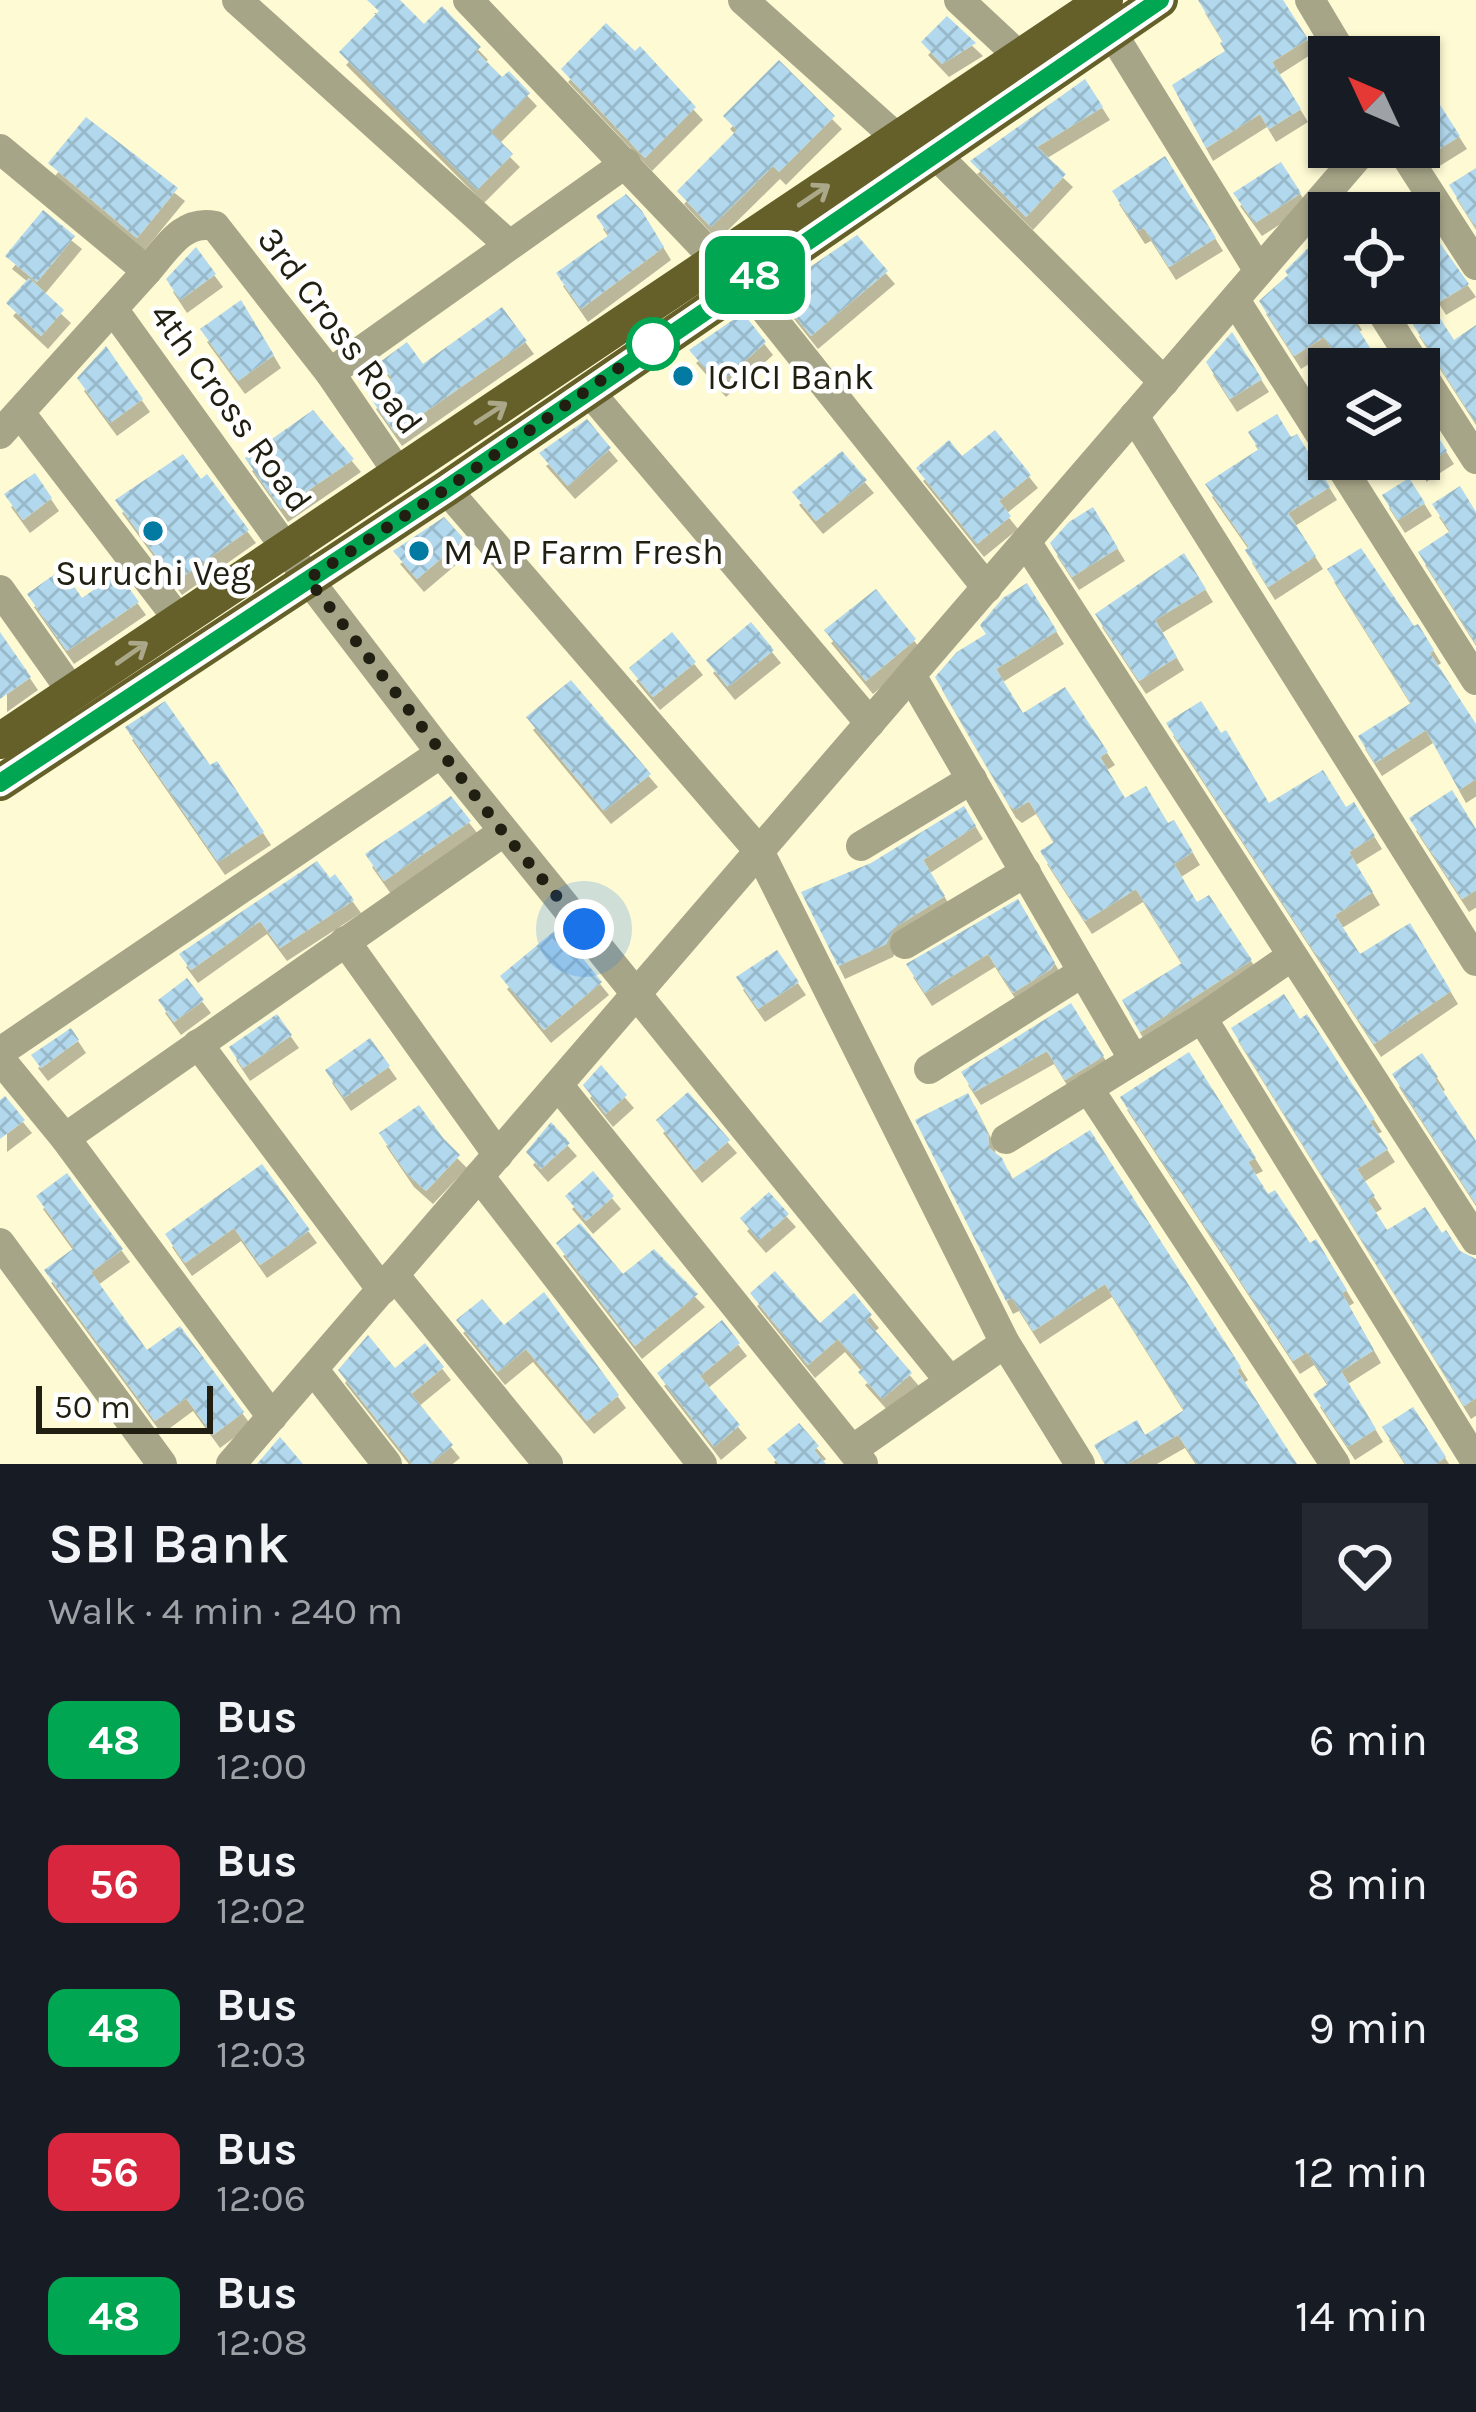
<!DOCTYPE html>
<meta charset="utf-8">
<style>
:root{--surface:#171b24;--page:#242831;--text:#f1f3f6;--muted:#9ea1a6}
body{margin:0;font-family:Karla,sans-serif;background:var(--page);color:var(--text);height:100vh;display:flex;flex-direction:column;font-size:45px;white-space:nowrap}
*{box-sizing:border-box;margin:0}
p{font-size:39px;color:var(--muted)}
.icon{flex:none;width:66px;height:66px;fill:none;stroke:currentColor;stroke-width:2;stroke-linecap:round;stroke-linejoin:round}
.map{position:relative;height:1464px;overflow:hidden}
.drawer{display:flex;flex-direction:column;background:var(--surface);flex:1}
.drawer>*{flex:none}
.badge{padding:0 24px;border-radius:18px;font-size:42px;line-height:78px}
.needle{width:78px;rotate:314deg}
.buttons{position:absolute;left:1308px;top:36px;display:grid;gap:24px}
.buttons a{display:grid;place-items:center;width:132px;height:132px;border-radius:0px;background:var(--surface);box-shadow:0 3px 9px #0004;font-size:60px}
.scale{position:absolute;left:36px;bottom:30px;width:177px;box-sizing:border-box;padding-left:12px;border:6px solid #201f11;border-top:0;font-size:33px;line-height:42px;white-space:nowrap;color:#201f11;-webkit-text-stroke:9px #fff;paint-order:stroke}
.you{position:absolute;width:60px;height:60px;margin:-30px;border:9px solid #fff;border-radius:50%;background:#1a73e8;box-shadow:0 0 0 18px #1a73e833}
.map>.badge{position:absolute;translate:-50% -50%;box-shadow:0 0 0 6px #fff}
.round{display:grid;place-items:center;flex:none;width:126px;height:126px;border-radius:0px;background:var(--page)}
.headline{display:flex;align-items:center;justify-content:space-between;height:204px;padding:0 48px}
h1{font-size:57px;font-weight:600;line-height:90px}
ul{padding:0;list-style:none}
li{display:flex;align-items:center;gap:36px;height:144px;padding:0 48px}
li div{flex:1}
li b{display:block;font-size:45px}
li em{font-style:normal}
li .badge{min-width:132px;font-weight:700;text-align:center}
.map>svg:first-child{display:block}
</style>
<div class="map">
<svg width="1476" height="1464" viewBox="0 0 1476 1464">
<defs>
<pattern id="building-cross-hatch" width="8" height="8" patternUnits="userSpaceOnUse" patternTransform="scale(3)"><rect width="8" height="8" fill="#b1d8ec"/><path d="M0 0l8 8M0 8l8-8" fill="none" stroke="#98b9c9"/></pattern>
<filter id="shadow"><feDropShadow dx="7" dy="13" stdDeviation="0" flood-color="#0004"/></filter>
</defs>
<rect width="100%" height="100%" fill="#fdfad4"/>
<!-- building -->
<g fill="url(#building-cross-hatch)" filter="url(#shadow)">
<polygon points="367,0 400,0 424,24 442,6 481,47 476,51 502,77 509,71 530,93 491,132 513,154 477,190 339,52 379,11"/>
<polygon points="1198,0 1283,0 1308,39 1272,62 1301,109 1269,129 1260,114 1206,148 1172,85 1225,51 1220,43 1223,41"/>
<polygon points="947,16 976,43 942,64 921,42"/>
<polygon points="606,23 635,51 640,46 696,107 645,158 561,69"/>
<polygon points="779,60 835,116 779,172 773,166 711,227 677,191 737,130 723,116"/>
<polygon points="1085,79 1103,107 1037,147 1066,174 1026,217 970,161"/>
<polygon points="1435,97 1460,136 1431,154 1419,135 1419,107"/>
<polygon points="86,117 178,188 137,238 48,163"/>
<polygon points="1165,156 1216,238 1169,267 1144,228 1138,231 1112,191"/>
<polygon points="1281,162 1301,193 1255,223 1233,193"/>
<polygon points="1476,168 1476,228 1449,185"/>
<polygon points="626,194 642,211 664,247 581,309 556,273 609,235 596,216"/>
<polygon points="43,210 75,236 37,282 5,256"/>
<polygon points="1432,232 1469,284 1439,302 1419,269 1419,241"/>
<polygon points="857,235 888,271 811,336 775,291"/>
<polygon points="1313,243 1329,269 1329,303 1346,303 1355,317 1352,319 1377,359 1360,369 1345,369 1324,337 1294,356 1259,301 1288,275 1285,271"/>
<polygon points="196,247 216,274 180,300 166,279"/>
<polygon points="29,278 64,310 41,336 6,303"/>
<polygon points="241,300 274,355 238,381 200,329"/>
<polygon points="502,307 527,341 395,433 369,396 392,379 380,362 407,342 423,364"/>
<polygon points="1434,309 1454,340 1476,325 1476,423 1412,323"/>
<polygon points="743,313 766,342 719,384 689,350"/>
<polygon points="1232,332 1262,379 1230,399 1206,362"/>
<polygon points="106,346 143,399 110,423 77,378"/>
<polygon points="313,410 354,459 281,509 245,458"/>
<polygon points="1277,414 1291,437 1297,434 1330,487 1288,513 1316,556 1268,587 1245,550 1249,547 1205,484 1259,449 1248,432"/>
<polygon points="1425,416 1447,451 1419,469 1419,420"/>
<polygon points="587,419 611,448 568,486 539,453"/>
<polygon points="995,430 1031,475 999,501 1011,516 977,544 916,468 949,440 962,456"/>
<polygon points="842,451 867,480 816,521 792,492"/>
<polygon points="183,454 201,479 207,474 249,530 175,582 115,500"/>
<polygon points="35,473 52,498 23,520 4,494"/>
<polygon points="1409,478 1425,503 1398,520 1382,495"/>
<polygon points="1460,486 1476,512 1476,644 1418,552 1450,531 1432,504"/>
<polygon points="1093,507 1118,548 1072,577 1050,543 1069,522"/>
<polygon points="444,517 464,539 417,579 393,551"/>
<polygon points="1361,548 1414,626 1418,624 1434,650 1430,653 1476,724 1476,779 1459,790 1426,730 1375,763 1358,736 1411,703 1327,569"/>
<polygon points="1184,553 1206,589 1155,620 1177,657 1139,681 1095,614"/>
<polygon points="62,569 82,598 118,573 139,602 67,651 27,594"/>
<polygon points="1027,583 1057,631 996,669 1023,713 1065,687 1108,752 1100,757 1125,798 1146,786 1168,823 1174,820 1193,852 1174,864 1197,902 1209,895 1252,960 1140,1032 1122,1000 1182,963 1136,889 1085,921 1040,851 1054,842 1029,801 1015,810 1009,805 935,677 957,652 986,634 980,625 1003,598"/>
<polygon points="876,589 916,639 866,681 824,630"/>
<polygon points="751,622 774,650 728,687 706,660"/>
<polygon points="0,632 31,677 0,699"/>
<polygon points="672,632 696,662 653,697 629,668"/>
<polygon points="571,680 651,774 604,811 526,717"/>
<polygon points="165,701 210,765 217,761 264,832 218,862 125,727"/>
<polygon points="1201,701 1221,733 1226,730 1269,803 1323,770 1346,807 1354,802 1375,836 1349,852 1373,892 1335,915 1360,954 1410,923 1451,991 1374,1044 1166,723"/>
<polygon points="1452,790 1476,829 1476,890 1462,899 1409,818"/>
<polygon points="451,796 471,821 384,881 365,854"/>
<polygon points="964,806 976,826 923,860 945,896 894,928 886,944 838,966 801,892 871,863"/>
<polygon points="317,861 330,878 335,874 354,900 280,948 260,921 191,970 179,954"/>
<polygon points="1018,899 1055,963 1051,969 1013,993 988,954 925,993 906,964"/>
<polygon points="558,928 602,982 544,1030 500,976"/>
<polygon points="777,950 799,982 758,1009 736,977"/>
<polygon points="187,978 204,1000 174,1022 158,1000"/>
<polygon points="1284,994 1300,1019 1307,1014 1375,1119 1370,1121 1388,1149 1357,1169 1375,1196 1368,1200 1387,1230 1425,1207 1442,1233 1446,1230 1460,1251 1476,1259 1476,1398 1464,1406 1231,1028"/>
<polygon points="1071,1003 1104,1056 1065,1080 1047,1051 974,1092 961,1072"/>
<polygon points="277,1014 292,1035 243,1068 229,1047"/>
<polygon points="71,1028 79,1040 41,1068 31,1055"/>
<polygon points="370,1038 390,1066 344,1098 325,1070"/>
<polygon points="1189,1052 1256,1158 1248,1162 1268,1194 1275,1190 1310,1243 1316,1239 1347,1290 1342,1293 1374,1350 1341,1371 1376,1429 1348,1447 1313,1394 1328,1384 1307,1352 1293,1361 1120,1097"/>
<polygon points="1422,1053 1438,1077 1435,1079 1476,1141 1476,1204 1392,1074"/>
<polygon points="601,1065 627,1095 606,1114 583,1085"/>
<polygon points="688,1092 730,1140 695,1170 656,1120"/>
<polygon points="968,1093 988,1133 989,1148 1002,1158 1012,1179 1090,1130 1241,1367 1237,1370 1297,1464 1197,1464 1178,1435 1127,1464 1105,1464 1094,1445 1137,1420 1145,1435 1184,1410 1105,1284 1033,1331 1012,1298 1006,1301 915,1120"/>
<polygon points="5,1096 25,1120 0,1139 0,1100"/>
<polygon points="419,1105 443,1138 460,1155 426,1191 407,1174 379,1133"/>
<polygon points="551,1122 570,1143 541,1169 526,1152"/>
<polygon points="262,1164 310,1230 260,1265 234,1228 185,1263 165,1234"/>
<polygon points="593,1171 614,1196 586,1221 565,1196"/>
<polygon points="67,1173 123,1249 91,1272 147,1350 180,1326 244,1412 213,1435 186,1398 155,1421 44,1270 74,1248 36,1196"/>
<polygon points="769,1192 789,1214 759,1240 740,1218"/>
<polygon points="580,1223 623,1274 654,1249 698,1294 635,1346 556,1243"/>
<polygon points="775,1271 820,1323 854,1293 872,1315 866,1320 912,1373 882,1399 858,1372 863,1368 838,1339 808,1365 750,1293"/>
<polygon points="544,1292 619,1395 587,1421 526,1349 498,1372 456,1320 482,1299 504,1325"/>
<polygon points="722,1320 740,1343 700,1376 740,1425 714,1447 657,1373"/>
<polygon points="368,1335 395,1368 425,1343 444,1367 411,1394 453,1445 430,1464 412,1464 338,1370"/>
<polygon points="1413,1407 1446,1457 1436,1464 1406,1464 1382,1427"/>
<polygon points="799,1423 819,1446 814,1450 826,1464 779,1464 767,1449"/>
<polygon points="280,1437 303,1464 257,1464"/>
</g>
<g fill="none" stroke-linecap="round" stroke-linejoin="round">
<!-- minor -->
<g stroke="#a7a588" stroke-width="30">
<polyline points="237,0 508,244"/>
<polyline points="468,0 717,261"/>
<polyline points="743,0 897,138"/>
<polyline points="959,0 1034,70"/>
<polyline points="1310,0 1344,57"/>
<polyline points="1112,33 1259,271"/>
<polyline points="1400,147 1476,265"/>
<path d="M0,149l147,122c20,-23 36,-52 68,-45l115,147 69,101"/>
<polyline points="934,153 1164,382"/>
<polyline points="743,282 987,588"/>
<polyline points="1235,300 1329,448"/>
<polyline points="1376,303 1418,369"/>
<polyline points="113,309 308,579 441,753 949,1380"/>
<polyline points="1419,370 1476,459"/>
<polyline points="330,373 626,163"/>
<polyline points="588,390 870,723"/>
<polyline points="20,413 179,620"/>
<polyline points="1134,416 1476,961"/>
<polyline points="0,434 147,271"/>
<polyline points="1336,459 1476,680"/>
<polyline points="446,489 759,851 1005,1343 1080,1464"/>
<polyline points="1026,542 1476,1240"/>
<polyline points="0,590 73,693"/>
<polyline points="911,675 1134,1060"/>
<polyline points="861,846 972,779"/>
<polyline points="345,941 498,1155"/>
<polyline points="905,944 1026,872"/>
<polyline points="1202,1018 1476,1462"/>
<polyline points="198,1044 382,1290"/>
<polyline points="0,1052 441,753"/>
<polyline points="0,1059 65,1138 272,1417"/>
<polyline points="929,1069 1083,972"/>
<polyline points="558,1085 863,1464"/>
<polyline points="1088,1088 1335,1464"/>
<polyline points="65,1138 503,832"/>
<polyline points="1006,1139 1202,1018 1292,956"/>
<polyline points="479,1176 702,1464"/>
<polyline points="0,1243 162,1464"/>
<polyline points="394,1275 548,1464"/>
<polyline points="313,1369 387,1464"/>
<polyline points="852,1450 1005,1343"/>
<polyline points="231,1464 1366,147"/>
</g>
<!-- major -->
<g stroke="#656029" stroke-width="36">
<polyline points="0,741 1105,0"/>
<polyline points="0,783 446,489 1160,0"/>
</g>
</g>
<!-- one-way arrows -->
<defs><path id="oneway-shaft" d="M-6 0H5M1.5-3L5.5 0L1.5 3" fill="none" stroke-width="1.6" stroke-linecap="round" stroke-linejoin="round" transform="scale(3)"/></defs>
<g stroke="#aaa889">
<use href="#oneway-shaft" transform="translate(814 195) rotate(-34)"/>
<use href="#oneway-shaft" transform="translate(491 413) rotate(-33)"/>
<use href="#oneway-shaft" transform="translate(132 653) rotate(-35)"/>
</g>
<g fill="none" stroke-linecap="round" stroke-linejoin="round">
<!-- line casing -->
<g stroke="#fff" stroke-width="27">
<polyline id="line" points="0,783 446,489 1160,0"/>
</g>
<!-- line -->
<use href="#line" stroke="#00a651" stroke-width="18"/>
<!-- walk -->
<polyline stroke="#201f11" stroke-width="12" stroke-dasharray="0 21.6" points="584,929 503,832 308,579 446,489 653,344"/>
</g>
<!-- markers -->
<circle fill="#fff" stroke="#00a651" stroke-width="6" cx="653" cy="344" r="24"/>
<g fill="#037aa2" stroke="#fff" stroke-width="4.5">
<circle cx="683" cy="376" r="12"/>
<circle cx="153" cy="531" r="12"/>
<circle cx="419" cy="551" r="12"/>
</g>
<g text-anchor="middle" stroke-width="9" stroke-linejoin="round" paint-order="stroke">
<!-- street labels -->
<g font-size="36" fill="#201f11" stroke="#fff">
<text transform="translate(341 330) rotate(53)" y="13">3rd Cross Road</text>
<text transform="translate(232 407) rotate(54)" y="13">4th Cross Road</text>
</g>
<!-- poi labels -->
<g font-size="36" fill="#201f11" stroke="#fff" text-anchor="start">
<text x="707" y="389">ICICI Bank</text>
<text x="443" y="564">M A P Farm Fresh</text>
<text x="153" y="585" text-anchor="middle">Suruchi Veg</text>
</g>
</g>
</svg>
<div class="buttons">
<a><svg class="needle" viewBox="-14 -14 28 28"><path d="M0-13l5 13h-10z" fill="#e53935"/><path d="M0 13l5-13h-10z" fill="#9ea1a6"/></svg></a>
<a><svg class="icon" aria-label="locate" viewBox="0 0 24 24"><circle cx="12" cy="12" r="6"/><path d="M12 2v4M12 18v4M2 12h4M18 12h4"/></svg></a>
<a><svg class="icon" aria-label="layers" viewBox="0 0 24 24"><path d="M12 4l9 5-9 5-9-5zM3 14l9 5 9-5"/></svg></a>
</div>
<div class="scale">50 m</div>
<div class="you" style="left:584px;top:929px"></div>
<b class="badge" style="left:755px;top:275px;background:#00a651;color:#fff">48</b>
</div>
<section class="drawer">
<div class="headline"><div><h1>SBI Bank</h1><p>Walk · 4 min · 240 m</p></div><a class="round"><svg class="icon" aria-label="heart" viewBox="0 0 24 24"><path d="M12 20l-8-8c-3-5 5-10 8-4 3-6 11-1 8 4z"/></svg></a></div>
<ul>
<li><span class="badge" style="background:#00a651;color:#fff">48</span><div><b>Bus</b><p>12:00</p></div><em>6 min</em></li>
<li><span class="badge" style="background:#d7263d;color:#fff">56</span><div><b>Bus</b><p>12:02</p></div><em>8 min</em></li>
<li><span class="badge" style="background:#00a651;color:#fff">48</span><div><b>Bus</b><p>12:03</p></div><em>9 min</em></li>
<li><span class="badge" style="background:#d7263d;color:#fff">56</span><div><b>Bus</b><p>12:06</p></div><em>12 min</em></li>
<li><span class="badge" style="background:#00a651;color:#fff">48</span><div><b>Bus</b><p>12:08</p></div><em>14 min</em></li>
</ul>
</section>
